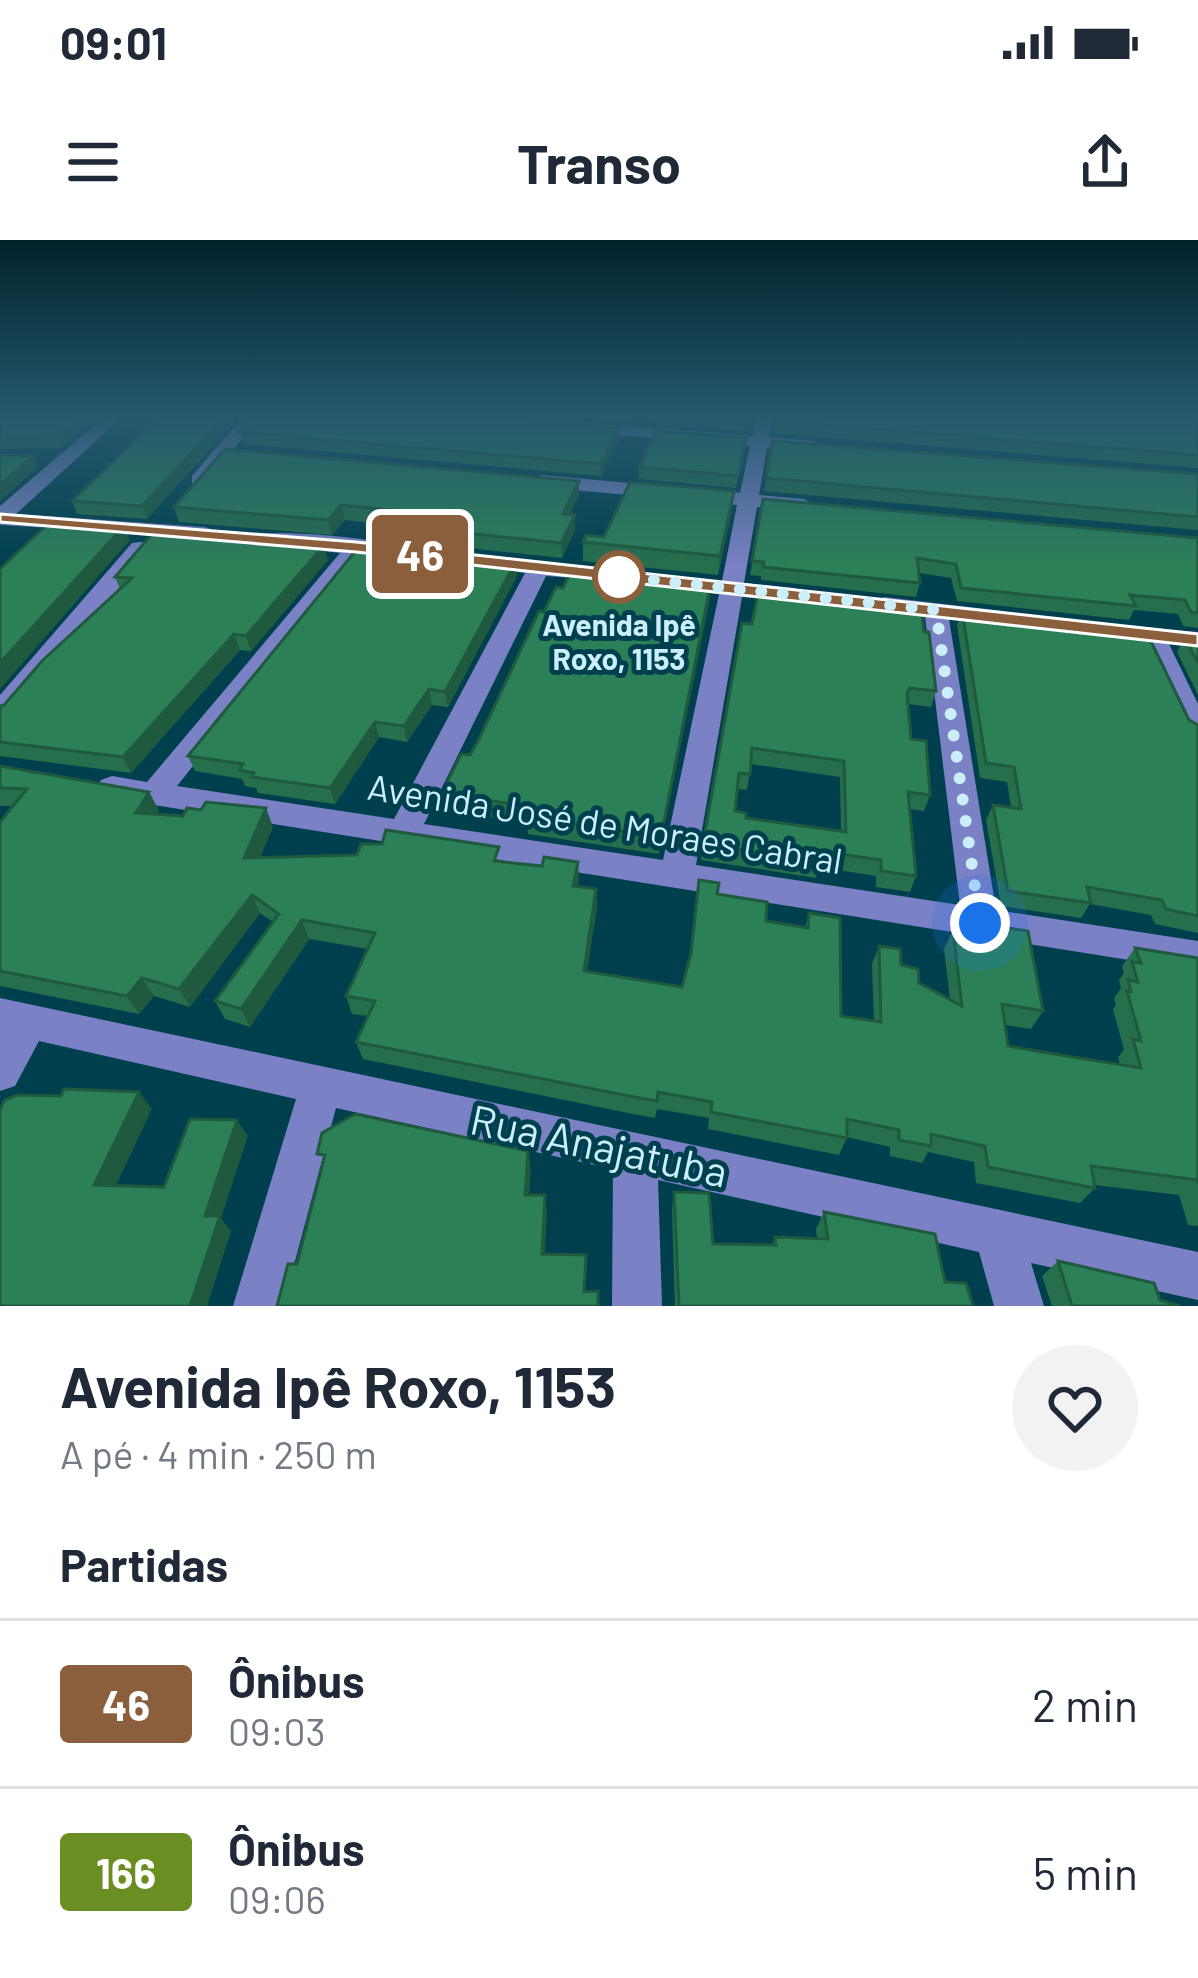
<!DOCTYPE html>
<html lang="pt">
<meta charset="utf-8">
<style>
:root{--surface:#fff;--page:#f2f2f3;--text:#1f2937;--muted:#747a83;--line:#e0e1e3}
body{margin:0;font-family:Barlow,sans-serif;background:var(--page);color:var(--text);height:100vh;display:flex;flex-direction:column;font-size:45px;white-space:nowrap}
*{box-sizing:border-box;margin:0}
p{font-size:39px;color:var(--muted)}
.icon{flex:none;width:66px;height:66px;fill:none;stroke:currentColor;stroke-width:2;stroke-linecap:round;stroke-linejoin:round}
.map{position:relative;height:1066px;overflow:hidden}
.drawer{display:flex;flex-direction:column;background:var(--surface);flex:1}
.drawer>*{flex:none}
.badge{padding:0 24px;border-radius:9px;font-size:42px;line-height:78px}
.you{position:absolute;width:60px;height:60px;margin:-30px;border:9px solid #fff;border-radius:50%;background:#1a73e8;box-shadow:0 0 0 18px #1a73e833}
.map>.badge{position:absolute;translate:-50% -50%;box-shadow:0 0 0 6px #fff}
h2{padding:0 60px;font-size:45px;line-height:108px}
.round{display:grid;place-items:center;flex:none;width:126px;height:126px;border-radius:63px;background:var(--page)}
.headline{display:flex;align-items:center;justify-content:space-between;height:204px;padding:0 60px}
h1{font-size:57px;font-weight:700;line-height:90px}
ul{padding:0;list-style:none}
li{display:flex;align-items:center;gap:36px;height:168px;padding:0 60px;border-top:3px solid var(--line)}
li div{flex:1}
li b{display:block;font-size:45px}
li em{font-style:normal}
li .badge{min-width:132px;font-weight:700;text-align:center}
.status{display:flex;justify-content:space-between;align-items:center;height:84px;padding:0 60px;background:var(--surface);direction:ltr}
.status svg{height:33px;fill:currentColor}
header{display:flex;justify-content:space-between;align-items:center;height:156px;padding:0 60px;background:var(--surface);font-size:54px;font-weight:700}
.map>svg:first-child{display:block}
</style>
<div class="status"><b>09:01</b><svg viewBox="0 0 49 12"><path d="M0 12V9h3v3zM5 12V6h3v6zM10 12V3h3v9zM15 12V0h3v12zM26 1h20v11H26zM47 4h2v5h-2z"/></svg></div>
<header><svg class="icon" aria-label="menu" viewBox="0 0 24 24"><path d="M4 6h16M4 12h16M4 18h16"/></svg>Transo<svg class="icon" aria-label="share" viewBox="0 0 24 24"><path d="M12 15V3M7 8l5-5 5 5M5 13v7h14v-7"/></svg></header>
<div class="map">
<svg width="1198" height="1066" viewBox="0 0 1198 1066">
<rect width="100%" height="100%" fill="#00404e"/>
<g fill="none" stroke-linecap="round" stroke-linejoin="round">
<!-- minor -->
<g fill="#7a81c5" fill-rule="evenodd">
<polygon points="103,178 121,178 16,274 204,287 211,289 211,297 0,285 0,266"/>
<polygon points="242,178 259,178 206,244 192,244 192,236"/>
<path d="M756,178h16l-3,19 44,4 9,5 -9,5 -46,-3 -8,47 45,4 10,6 -10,6 -47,-4 -13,76 50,5 12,7 -12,7 -52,-5 -46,268 264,40 -35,-289 -41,-5 -12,-7 12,-7 119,14 9,2v10l-63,-4 47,291 202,31v30l-1044,-166 -53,-11 -4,-7 4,-7 11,-4 35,6 193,-229 -71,-8 -8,-1v-10c26,-4 145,6 162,20l-11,7 -51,-6 -184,231 217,33 131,-246 -55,-7v-10l139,13 11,7 -3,5 -71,-5 -122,248 239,36 56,-266 -44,-4 -11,-7 11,-7 47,5 15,-76 -196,-18 -10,-6 10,-6 199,18 10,-47 -170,-14 -9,-5 9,-5 172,14z"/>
<polygon points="140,302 148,303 148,313 10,478 0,481 0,455 132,303"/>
<polygon points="1110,384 1198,392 1198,408 1169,404 1198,464 1198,502 1184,493 1142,402 1101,396 1098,391"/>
<polygon points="0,758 1198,1012 1198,1060 1031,1023 1044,1066 994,1066 979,1012 658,940 662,1066 612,1066 613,929 336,868 283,1066 233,1066 296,859 39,801 15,846 0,851"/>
</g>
</g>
<!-- wall -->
<g fill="#266e4c" fill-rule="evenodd">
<polygon points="0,178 95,178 61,208 0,209"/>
<polygon points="158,178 238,178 147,279 77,274 72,261"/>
<polygon points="585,178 628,178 627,181"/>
<polygon points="651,178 752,178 748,191 664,184"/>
<polygon points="776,178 1198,178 1198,228 774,193"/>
<polygon points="240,192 618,200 601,236 244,204"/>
<polygon points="772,201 1198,234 1198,290 764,251"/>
<polygon points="745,210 736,248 639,239 639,227"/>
<polygon points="579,255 570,274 575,275 575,290 562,318 392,300 390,285 345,280 332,295 179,282 174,267"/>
<polygon points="763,259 1198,298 1198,388 1183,386 1178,374 1134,370 1129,380 957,361 951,338 919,333 920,343 916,357 761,340 761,336 750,335"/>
<polygon points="732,269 718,335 583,321 583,302"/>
<polygon points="310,300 311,304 328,320 251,411 240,410 131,533 0,516 0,466 4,465 120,349 115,337"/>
<polygon points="517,336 448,467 432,465 407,502 379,497 335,564 258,553 256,548 245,546 242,539 195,531 188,516"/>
<polygon points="711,342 659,614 528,594 527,584 445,570 442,553 470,515 544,372 563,348"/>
<polygon points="962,371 1198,485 1198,693 1155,684 1151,675 1090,664 1081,678 1001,666 986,580 993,565 1011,567 1007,542 980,538 957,385"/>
<path d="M742,383l182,9 12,59 -5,16 -23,-3 3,35 19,56 -6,16 -14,-2 6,67 -6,16 -34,-5v-11l-57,-9 -3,11 -115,-18zM751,524l89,13 1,54 -95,-13 -11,-7 3,-22 9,1z"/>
<polygon points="1185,398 1198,399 1198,455 1177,412"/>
<polygon points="0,526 149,552 159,571 156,575 273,587 260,617 500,622 579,641 577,646 596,649 597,667 587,731 682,747 717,654 766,681 805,687 809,673 841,776 874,781 872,724 879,706 919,743 950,759 944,709 953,690 984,695 989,685 1043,771 1031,789 1005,785 1008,806 1120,825 1118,817 1124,810 1113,769 1116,765 1114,758 1121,748 1119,740 1124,733 1122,726 1135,708 1198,718 1198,986 1188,985 1179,955 1094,945 1095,948 1080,963 976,943 974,922 928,912 922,923 890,916 890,907 847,897 839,915 708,889 709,878 657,869 655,878 633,874 363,819 356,802 368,776 352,774 346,756 368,709 309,699 250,787 225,779 215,761 273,682 260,673 190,767 154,756 139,774 0,746 0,582 13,566 0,566"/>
<polygon points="674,952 713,1004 772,1005 775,997 817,999 816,989 824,972 945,1042 973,1066 675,1066 672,969"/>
<polygon points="1058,1021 1160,1060 1180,1066 1052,1066 1042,1036"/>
</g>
<!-- shaded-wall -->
<g fill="#1f5a3e">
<polygon points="79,178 95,178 61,208 57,197"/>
<polygon points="224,178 238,178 147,279 142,266"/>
<polygon points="618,188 618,200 601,236 601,224"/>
<polygon points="33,216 38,227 0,261 0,245"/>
<polygon points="579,241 579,255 563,288 563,274"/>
<polygon points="734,251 732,269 718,335 720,316"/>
<polygon points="341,265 345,280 332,295 328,280"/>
<polygon points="575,275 575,290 562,318 561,303"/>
<polygon points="124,286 130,300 0,449 0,423"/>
<polygon points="324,305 328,320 251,411 246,396"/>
<polygon points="516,321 517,336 448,467 445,452"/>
<polygon points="711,342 710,358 659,614 661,597"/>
<polygon points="234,394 240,410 131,533 123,517"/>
<polygon points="429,449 432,465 407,502 404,486"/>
<polygon points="375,482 379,497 335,564 330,548"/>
<polygon points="149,552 159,571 146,592 136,573"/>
<polygon points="266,568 273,587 252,636 244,618"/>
<polygon points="578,622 579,641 573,665 573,646"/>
<polygon points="596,649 597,667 584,749 584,731"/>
<polygon points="252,655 260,673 190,767 179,749"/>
<polygon points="302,680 309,699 250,787 241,769"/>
<polygon points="142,738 154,756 139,774 127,756"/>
<polygon points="139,852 152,869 109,960 94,945"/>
<polygon points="237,880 248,896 221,978 231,991 207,1066 190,1066 205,976"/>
<polygon points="528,911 531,929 528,971 525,955"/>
<polygon points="545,955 547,972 544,1029 542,1014"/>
</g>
<!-- building -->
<g fill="#2c8058" stroke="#1f5a3e" stroke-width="3" fill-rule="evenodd">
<polygon points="0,178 79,178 57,197 0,198"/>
<polygon points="158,178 224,178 142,266 72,261"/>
<polygon points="251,178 492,178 618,188 601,224 240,192"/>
<polygon points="776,178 1198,178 1198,215 776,181"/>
<polygon points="656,191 746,198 738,236 639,227"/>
<polygon points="772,201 1198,234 1198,277 766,238"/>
<polygon points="225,209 579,241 563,274 575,275 561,303 389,285 401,271 341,265 328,280 174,267"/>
<polygon points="0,215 33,216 0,245"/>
<polygon points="630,242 734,251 720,316 583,302 586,295 604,297"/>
<polygon points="763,259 1198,298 1198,373 1191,372 1185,360 1130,355 1136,366 961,348 956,324 917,318 920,343 763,327 764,322 752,321"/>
<polygon points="52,280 124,286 0,423 0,329"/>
<polygon points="157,288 310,300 307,304 324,305 246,396 234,394 123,517 0,502 0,466 4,465 42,421 132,338 115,337"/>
<polygon points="374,306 516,321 445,452 429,449 404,486 375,482 330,548 252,537 254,533 239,530 243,524 188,516 357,309 370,310"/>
<polygon points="573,327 711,342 661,597 527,577 531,567 442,553 461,514 470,515 479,499 539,371 544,372 556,347 563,348"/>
<path d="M759,348l162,18 3,26h5l7,59 -26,-3 -3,5 4,46 15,2 4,54 -22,-3 8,84 -35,-5v-11l-61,-9v11l-117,-18 39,-221 10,1zM752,508l92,13 2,71 -100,-14v-5l-11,-2 4,-38 11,1z"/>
<polygon points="962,371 1146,391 1189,480 1198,485 1198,676 1166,669 1162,660 1087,647 1091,663 1008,651 993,565 1021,569 1014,527 986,523"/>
<polygon points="1185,398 1198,399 1198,423"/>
<polygon points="0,526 149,552 136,573 183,576 187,568 201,570 206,562 266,568 244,618 357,615 361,604 382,604 386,590 499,607 494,621 542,626 544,617 578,622 573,646 596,649 584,731 682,747 691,714 699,640 719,643 717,654 767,662 766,681 808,688 809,673 840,678 841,776 881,782 879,706 900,709 901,725 918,729 919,743 962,766 953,690 991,696 989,685 1028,691 1043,771 1002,764 1008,806 1054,814 1141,828 1133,799 1141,801 1127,751 1131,752 1128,740 1138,742 1132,722 1141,723 1135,708 1198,718 1198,943 1197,940 1091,926 1095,948 988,927 985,906 931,894 931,906 899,900 899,890 847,879 847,898 711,872 712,862 658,852 657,861 634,857 356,802 375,761 346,756 375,693 302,680 241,769 215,761 279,674 252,655 179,749 142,738 127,756 0,731 0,582 27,549 0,548"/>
<polygon points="64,849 139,852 94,945 164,947 190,879 237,880 205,976 220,976 190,1066 0,1066 0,869 5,860 17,855 61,856"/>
<polygon points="355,874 528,911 525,955 545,955 542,1014 586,1015 584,1052 598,1051 598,1066 277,1066 288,1024 297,1024 325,915 317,914 322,893"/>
<polygon points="674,952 709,953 713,1004 776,1005 775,997 828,999 824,972 935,994 945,1042 966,1043 973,1066 679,1066"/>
<polygon points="1058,1021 1154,1043 1160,1060 1180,1066 1072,1066"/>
</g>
<!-- sky -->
<linearGradient id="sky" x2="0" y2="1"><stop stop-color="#00232b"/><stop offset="0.54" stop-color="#26596e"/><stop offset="1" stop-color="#26596e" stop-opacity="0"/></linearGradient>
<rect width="1198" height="327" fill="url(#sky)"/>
<!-- line -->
<polygon fill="#8b5e3c" stroke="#fff" stroke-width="3" points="0,274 356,302 1198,394 1198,406 356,312 0,282"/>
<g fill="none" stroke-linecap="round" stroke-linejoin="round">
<!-- walk -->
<polyline stroke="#caeffb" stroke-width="12" stroke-dasharray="0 21.6" points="619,337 615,336 936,370 980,683"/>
</g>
<!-- markers -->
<circle fill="#fff" stroke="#8b5e3c" stroke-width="6" cx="619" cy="337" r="24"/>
<g text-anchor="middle" stroke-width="10" stroke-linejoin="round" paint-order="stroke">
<!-- far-stop labels -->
<g font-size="30" font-weight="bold" fill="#caeffb" stroke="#00404e">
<text x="619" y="396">Avenida Ipê<tspan x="619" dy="34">Roxo, 1153</tspan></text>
</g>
<!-- street labels -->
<g font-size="36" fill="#caeffb" stroke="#00404e">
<text transform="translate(605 584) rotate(9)" y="13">Avenida José de Moraes Cabral</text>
</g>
<!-- near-street labels -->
<g font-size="42" fill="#caeffb" stroke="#00404e">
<text transform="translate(599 906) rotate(12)" y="15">Rua Anajatuba</text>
</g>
</g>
</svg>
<div class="you" style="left:980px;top:683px"></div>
<b class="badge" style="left:420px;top:314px;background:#8b5e3c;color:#fff">46</b>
</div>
<section class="drawer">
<div class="headline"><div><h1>Avenida Ipê Roxo, 1153</h1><p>A pé · 4 min · 250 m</p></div><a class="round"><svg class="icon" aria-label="heart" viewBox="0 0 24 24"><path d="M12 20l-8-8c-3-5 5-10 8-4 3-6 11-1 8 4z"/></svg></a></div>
<h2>Partidas</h2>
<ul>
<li><span class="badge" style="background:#8b5e3c;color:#fff">46</span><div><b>Ônibus</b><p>09:03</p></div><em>2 min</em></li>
<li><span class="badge" style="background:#6b8e23;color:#fff">166</span><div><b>Ônibus</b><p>09:06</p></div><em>5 min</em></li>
</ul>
</section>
